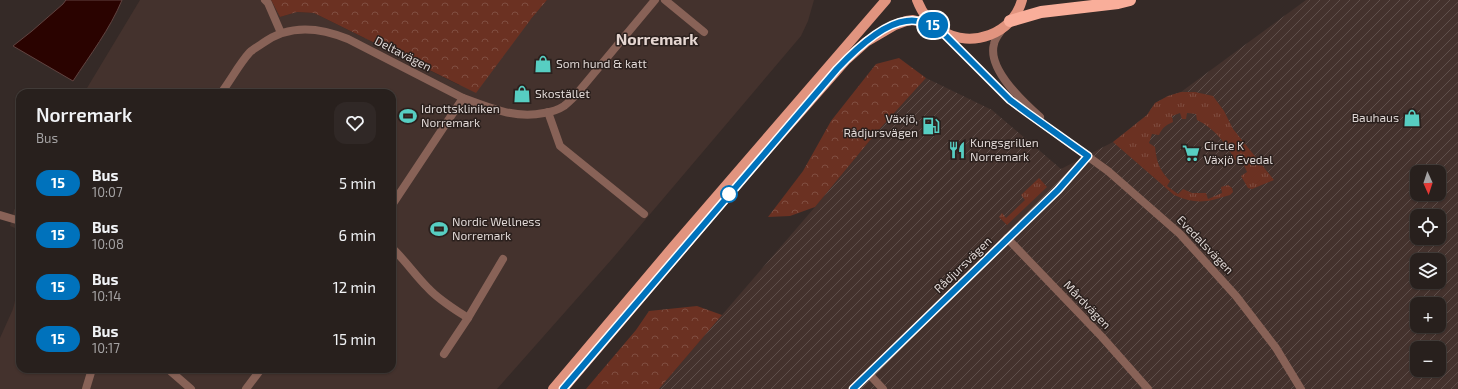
<!DOCTYPE html>
<meta charset="utf-8">
<style>
:root{--surface:#28201d;--page:#302826;--text:#f1f3f6;--muted:#a5a3a4;--line:#443e3b}
body{margin:0;font-family:"Exo 2",sans-serif;background:var(--page);color:var(--text);height:100vh;display:flex;flex-direction:column;font-size:15px;white-space:nowrap}
*{box-sizing:border-box;margin:0}
p{font-size:13px;color:var(--muted)}
.icon{flex:none;width:22px;height:22px;fill:none;stroke:currentColor;stroke-width:2;stroke-linecap:round;stroke-linejoin:round}
.map{position:relative;flex:1;overflow:hidden}
.details{position:absolute;left:16px;top:89px;width:380px;height:284px;display:flex;flex-direction:column;background:var(--surface);border-radius:12px;box-shadow:0 1px 3px #0004,0 0 0 1px var(--line)}
.details>*{flex:none}
.badge{padding:0 8px;border-radius:13px;font-size:14px;line-height:26px}
.needle{width:26px;rotate:177deg}
.fabs{position:absolute;left:1410px;top:165px;display:grid;gap:8px}
.fabs a{display:grid;place-items:center;width:36px;height:36px;border-radius:8px;background:var(--surface);box-shadow:0 1px 3px #0004,0 0 0 1px var(--line);font-size:20px}
.map>.badge{position:absolute;translate:-50% -50%;box-shadow:0 0 0 2px #fff}
.round{display:grid;place-items:center;flex:none;width:42px;height:42px;border-radius:12px;background:var(--page)}
.headline{display:flex;align-items:center;justify-content:space-between;height:68px;padding:0 20px}
h1{font-size:19px;font-weight:600;line-height:30px}
ul{padding:0;list-style:none}
li{display:flex;align-items:center;gap:12px;height:52px;padding:0 20px}
li div{flex:1}
li b{display:block;font-size:15px}
li em{font-style:normal}
li .badge{min-width:44px;font-weight:700;text-align:center}
.map>svg:first-child{display:block}
</style>
<div class="map">
<svg width="1458" height="389" viewBox="0 0 1458 389">
<defs>
<pattern id="industrial-furrows" width="10" height="10" patternUnits="userSpaceOnUse"><rect width="10" height="10" fill="#44322d"/><path d="M-1 1l2-2M0 10L10 0M9 11l2-2" fill="none" stroke="#5f4f4b"/></pattern>
<pattern id="grass-tufts" width="24" height="20" patternUnits="userSpaceOnUse"><rect width="24" height="20" fill="#6b3122"/><path d="M3 7l-1-3M5 7V3M7 7l1-3M15 17l-1-3M17 17v-4M19 17l1-3" fill="none" stroke="#804e41"/></pattern>
<pattern id="forest-crowns" width="20" height="18" patternUnits="userSpaceOnUse"><rect width="20" height="18" fill="#6b3122"/><path d="M2 6a3 3 0 1 1 6 0M12 15a3 3 0 1 1 6 0" fill="none" stroke="#804e41"/></pattern>
</defs>
<rect width="100%" height="100%" fill="#352a27"/>
<!-- built -->
<g fill="#44322d">
<polygon points="140,0 271,0 280,17 297,12 314,13 459,85 531,19 547,0 814,0 808,21 801,36 612,259 497,389 0,389 0,338 13,309 20,280 20,369 392,369 392,93 84,93"/>
<polygon points="20,200 20,230 10,226 14,210"/>
</g>
<!-- industrial -->
<path fill="url(#industrial-furrows)" fill-rule="evenodd" d="M1306,0h152v389h-799l63,-74 93,-108 61,-74 50,-55 66,32 69,59 52,-27 34,-27 8,-12 13,-7 13,-4zM1417,172h22v22h-22zM1417,216h22v22h-22zM1417,260h22v22h-22zM1417,304h22v22h-22zM1417,348h22v22h-22z"/>
<!-- grass -->
<g fill="url(#grass-tufts)">
<path d="M1181,92h14l18,4 11,15 9,18 41,51 -22,9 -4,-1 -7,-12 6,-4 -6,-14 -6,2c-9,-17 -21,-32 -38,-40l-1,-6 -9,-1 -1,6h-4l-2,-6 -8,3 1,6c-7,3 -11,6 -14,13l-7,-1 -3,9 6,4c2,16 4,22 15,34l-3,5 11,8 5,-5 9,4h14l2,6 14,-6 -1,-6 7,-2 4,3 1,4 -3,3c-23,7 -33,10 -56,0l-61,-53 34,-27 8,-12 13,-7z"/>
<polygon points="1039,178 1047,187 1007,225 999,217 1002,213 1006,218 1025,200 1021,195"/>
</g>
<!-- forest -->
<g fill="url(#forest-crowns)">
<polygon points="271,0 547,0 531,19 476,93 314,13 297,12 280,17"/>
<polygon points="899,58 926,78 876,133 815,207 790,216 768,217 803,171 831,121 876,64"/>
<polygon points="697,306 722,315 659,389 586,389 636,330 649,311"/>
</g>
<!-- water -->
<path fill="#2a0300" stroke="#604340" d="M66,0h56c-12,29 -32,55 -49,81l-60,-35 19,-15 31,-27z"/>
<g fill="none" stroke-linecap="round" stroke-linejoin="round">
<!-- minor -->
<g stroke="#886257" stroke-width="8">
<polyline points="265,0 268,3 281,33"/>
<polyline points="665,0 704,32"/>
<path d="M1003,28c-3,5 -8,10 -9,16 -7,25 29,58 46,73"/>
<polyline points="943,33 1010,100 1029,114 1108,171 1180,234 1236,296 1276,348 1301,389"/>
<path d="M221,93c10,-13 18,-29 29,-41 3,-3 9,-6 13,-9 26,-19 56,-16 85,-4l115,59c27,10 52,21 81,15 7,-1 14,-3 20,-7 4,-3 8,-7 11,-10l80,-96"/>
<polyline points="548,112 560,146 644,214"/>
<polyline points="392,205 463,98"/>
<polyline points="0,215 20,221"/>
<polyline points="1007,238 1102,337 1148,389"/>
<path d="M392,248c13,12 23,27 36,40 11,12 26,21 40,30"/>
<polyline points="444,354 468,318 503,259"/>
<polyline points="168,369 191,389"/>
<polyline points="869,374 883,389"/>
<polyline points="86,389 92,369"/>
<polyline points="246,389 261,369"/>
<polyline points="853,389 1058,190 1088,156"/>
</g>
<!-- major -->
<g stroke="#e1947f" stroke-width="10">
<path d="M917,0c5,13 13,24 25,31 29,18 71,3 80,-31"/>
<polyline points="553,389 672,248 886,0"/>
<polyline points="563,389 746,174 846,60 866,42 895,25 906,21 913,20 933,25"/>
</g>
<!-- highway -->
<polyline stroke="#f9ae9a" stroke-width="12" points="1010,21 1041,12 1118,3 1130,0"/>
</g>
<g fill="none" stroke-linecap="round" stroke-linejoin="round">
<!-- line casing -->
<g stroke="#fff" stroke-width="9">
<path id="line" d="M563,389l274,-320c16,-17 45,-45 69,-48 13,-2 25,3 35,10l69,69 19,14 59,42 -30,34 -205,199"/>
</g>
<!-- line -->
<use href="#line" stroke="#0072bc" stroke-width="6"/>
</g>
<!-- icons -->
<defs>
<g id="shop-bare" transform="scale(1.38)"><path d="M-5-2.5h2.3a2.7 3.5 0 0 1 5.4 0H5L5.5 6h-11ZM-1.5-2.5h3a1.5 2.3 0 0 0-3 0Z" fill="#57cec2" stroke="#2b201d" stroke-width="2.5" paint-order="stroke"/></g>
<g id="stadium-bare" transform="scale(1.38)"><path d="M0-5a6.5 5 0 1 0 0 10a6.5 5 0 1 0 0-10ZM-3.5-1.8h7v3.6h-7Z" fill="#57cec2" stroke="#2b201d" stroke-width="2.5" paint-order="stroke"/></g>
<g id="fuel-bare" transform="scale(1.38)"><path d="M-5.5-6h7V0h2V4h1.3V-2.5L3-4.5l.8-.8L6-3V5H2.5V1h-1V6h-7ZM-4.2-4.7v3.2H.2V-4.7Z" fill="#57cec2" stroke="#2b201d" stroke-width="2.5" paint-order="stroke"/></g>
<g id="restaurant-bare" transform="scale(1.38)"><path d="M-5-6h1v4h1v-4h1v4h1v-4h1v5L-1.5 .5V6h-2V.5L-5-1ZM5-6V6H3V1.5H1.5Q1.5-4 5-6Z" fill="#57cec2" stroke="#2b201d" stroke-width="2.5" paint-order="stroke"/></g>
<g id="supermarket-bare" transform="scale(1.38)"><path d="M-6-5.5h2.5l.6 2H6L4.5 2H-2.5L-4.4-4H-6ZM-1.5 3.2a1.3 1.3 0 1 0 .1 0ZM3 3.2a1.3 1.3 0 1 0 .1 0Z" fill="#57cec2" stroke="#2b201d" stroke-width="2.5" paint-order="stroke"/></g>
</defs>
<g fill-rule="evenodd">
<use href="#shop-bare" x="543" y="64"/>
<use href="#shop-bare" x="522" y="94"/>
<use href="#stadium-bare" x="408" y="116"/>
<use href="#shop-bare" x="1412" y="118"/>
<use href="#fuel-bare" x="931" y="126"/>
<use href="#restaurant-bare" x="957" y="150"/>
<use href="#supermarket-bare" x="1191" y="153"/>
<use href="#stadium-bare" x="439" y="229"/>
</g>
<!-- markers -->
<circle fill="#fff" stroke="#0072bc" stroke-width="2" cx="729" cy="194" r="8"/>
<g text-anchor="middle" stroke-width="3" stroke-linejoin="round" paint-order="stroke">
<!-- street labels -->
<g font-size="12" fill="#dfd7d5" stroke="#2b201d">
<text transform="translate(403 54) rotate(27)" y="4">Deltavägen</text>
<text transform="translate(1205 245) rotate(46)" y="4">Evedalsvägen</text>
<text transform="translate(963 265) rotate(-44)" y="4">Rådjursvägen</text>
<text transform="translate(1087 305) rotate(46)" y="4">Mårdvägen</text>
</g>
<!-- poi labels -->
<g font-size="12" fill="#dfd7d5" stroke="#2b201d" text-anchor="start">
<text x="556" y="68">Som hund &amp; katt</text>
<text x="535" y="98">Skostället</text>
<text x="421" y="113">Idrottskliniken<tspan x="421" dy="14">Norremark</tspan></text>
<text x="1399" y="122" text-anchor="end">Bauhaus</text>
<text x="918" y="123" text-anchor="end">Växjö,<tspan x="918" dy="14">Rådjursvägen</tspan></text>
<text x="970" y="147">Kungsgrillen<tspan x="970" dy="14">Norremark</tspan></text>
<text x="1204" y="150">Circle K<tspan x="1204" dy="14">Växjö Evedal</tspan></text>
<text x="452" y="226">Nordic Wellness<tspan x="452" dy="14">Norremark</tspan></text>
</g>
<!-- district labels -->
<g font-size="16" font-weight="bold" fill="#e5d6d1" stroke="#2b201d">
<text x="657" y="45">Norremark</text>
</g>
</g>
</svg>
<div class="fabs">
<a><svg class="needle" viewBox="-14 -14 28 28"><path d="M0-13l5 13h-10z" fill="#e53935"/><path d="M0 13l5-13h-10z" fill="#a5a3a4"/></svg></a>
<a><svg class="icon" aria-label="locate" viewBox="0 0 24 24"><circle cx="12" cy="12" r="6"/><path d="M12 2v4M12 18v4M2 12h4M18 12h4"/></svg></a>
<a><svg class="icon" aria-label="layers" viewBox="0 0 24 24"><path d="M12 4l9 5-9 5-9-5zM3 14l9 5 9-5"/></svg></a>
<a>+</a>
<a>−</a>
</div>
<b class="badge" style="left:933px;top:25px;background:#0072bc;color:#fff">15</b>
<section class="details">
<div class="headline"><div><h1>Norremark</h1><p>Bus</p></div><a class="round"><svg class="icon" aria-label="heart" viewBox="0 0 24 24"><path d="M12 20l-8-8c-3-5 5-10 8-4 3-6 11-1 8 4z"/></svg></a></div>
<ul>
<li><span class="badge" style="background:#0072bc;color:#fff">15</span><div><b>Bus</b><p>10:07</p></div><em>5 min</em></li>
<li><span class="badge" style="background:#0072bc;color:#fff">15</span><div><b>Bus</b><p>10:08</p></div><em>6 min</em></li>
<li><span class="badge" style="background:#0072bc;color:#fff">15</span><div><b>Bus</b><p>10:14</p></div><em>12 min</em></li>
<li><span class="badge" style="background:#0072bc;color:#fff">15</span><div><b>Bus</b><p>10:17</p></div><em>15 min</em></li>
</ul>
</section>
</div>
